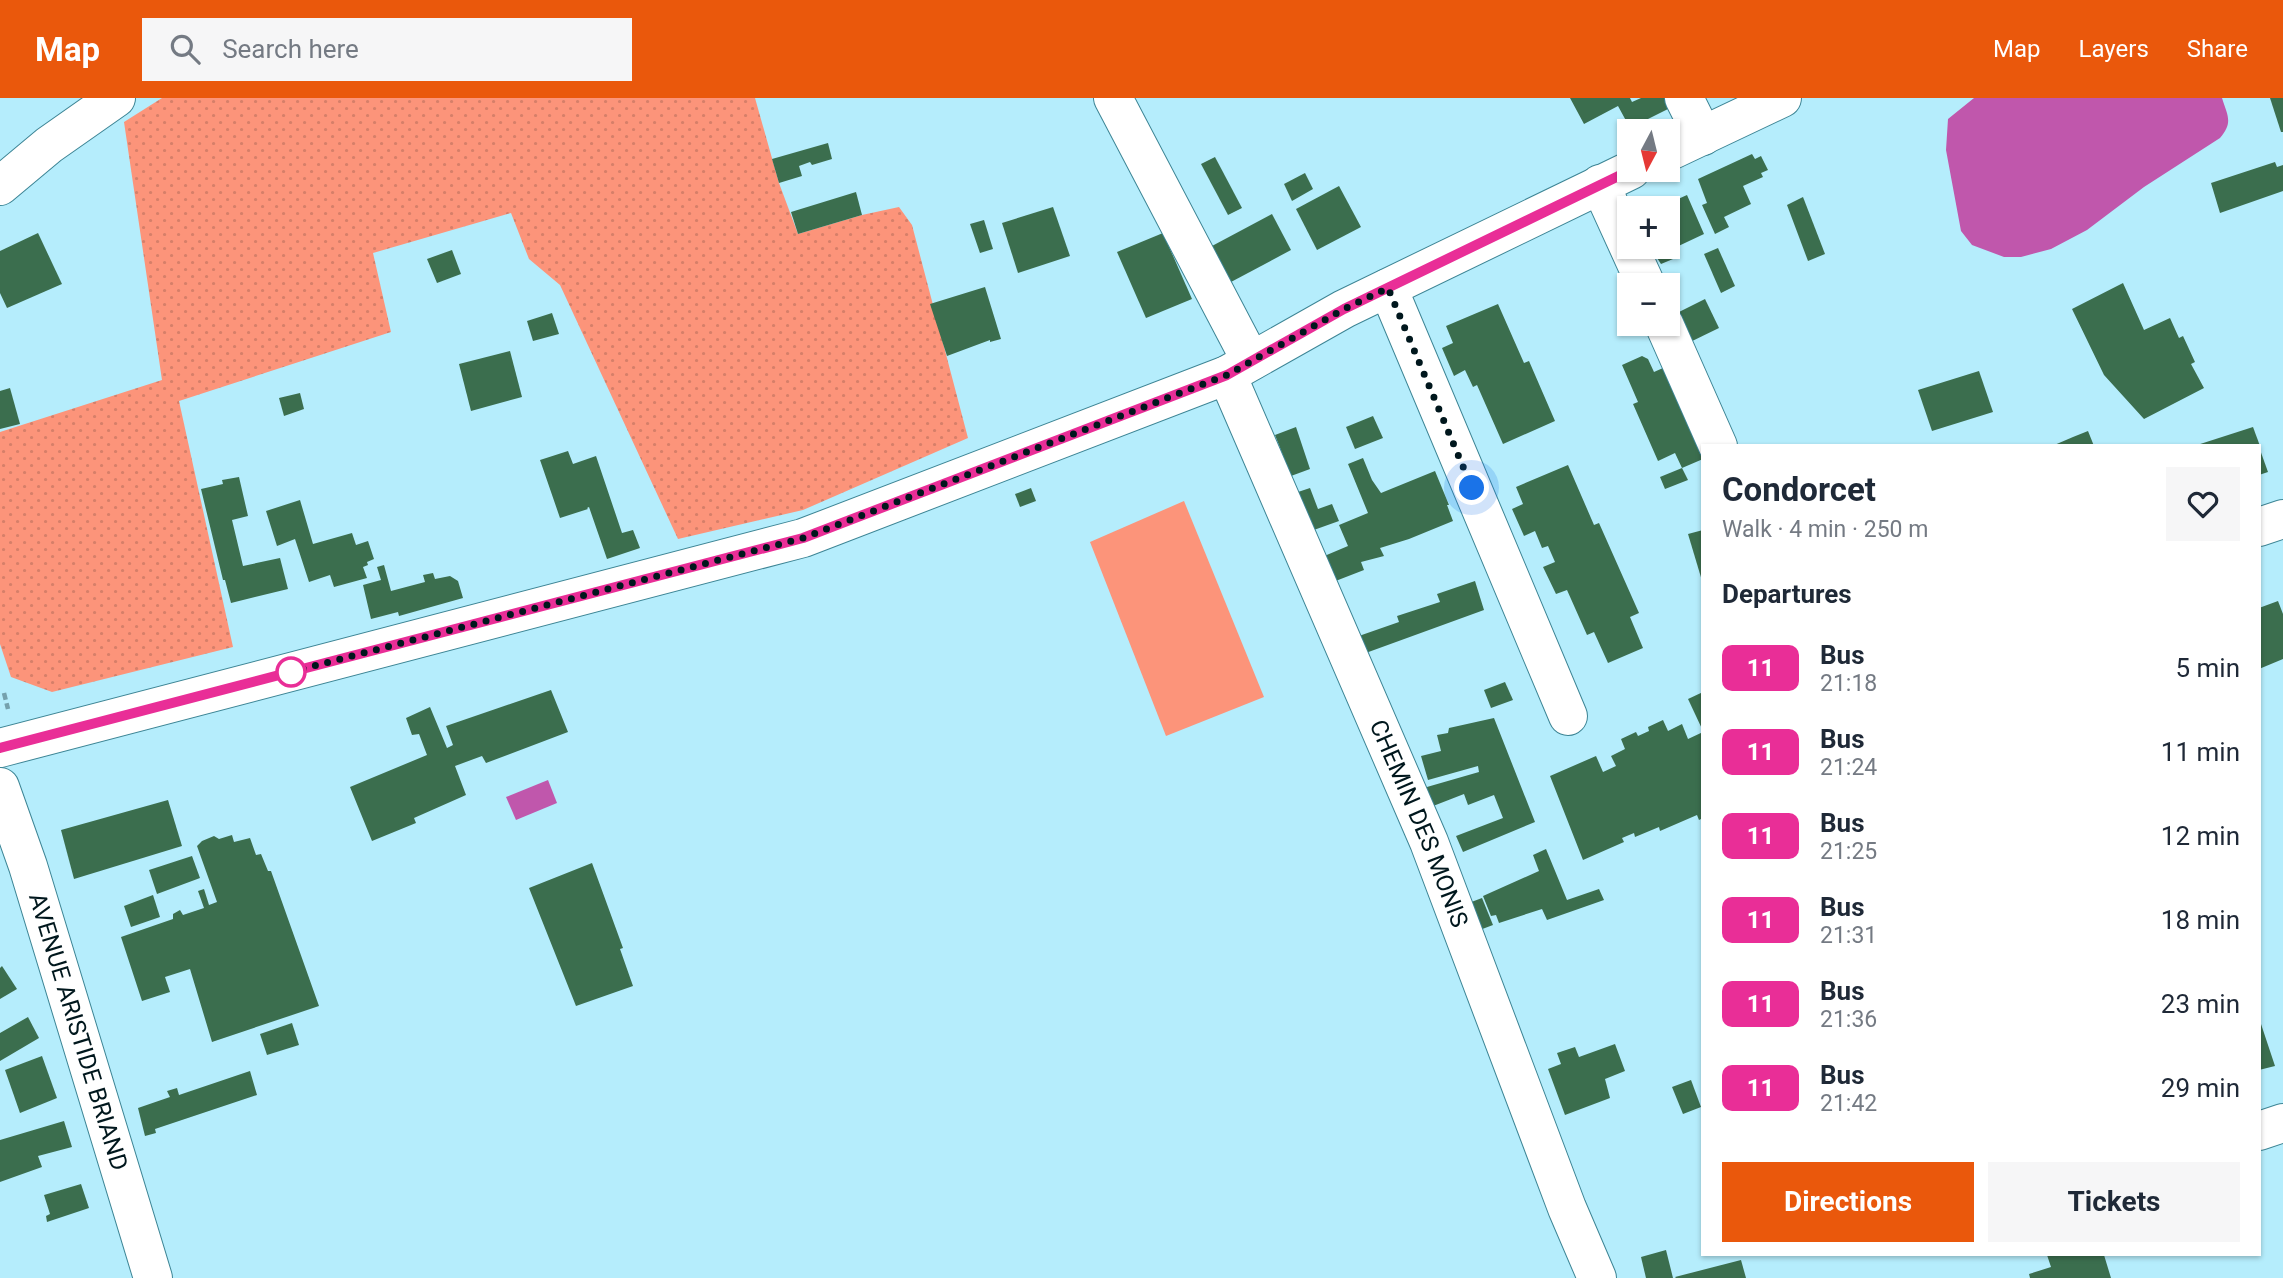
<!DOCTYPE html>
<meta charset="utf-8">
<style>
:root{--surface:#fff;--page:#f6f6f7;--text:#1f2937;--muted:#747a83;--accent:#ea580c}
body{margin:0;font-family:Roboto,sans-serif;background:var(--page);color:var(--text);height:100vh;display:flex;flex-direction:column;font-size:26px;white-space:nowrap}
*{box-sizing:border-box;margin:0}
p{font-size:23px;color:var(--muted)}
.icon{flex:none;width:38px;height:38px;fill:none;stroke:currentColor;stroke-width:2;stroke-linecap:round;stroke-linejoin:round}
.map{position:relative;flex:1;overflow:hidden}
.drawer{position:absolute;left:1701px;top:346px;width:560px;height:812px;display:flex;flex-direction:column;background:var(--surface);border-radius:0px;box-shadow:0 2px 5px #0004}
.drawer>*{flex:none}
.badge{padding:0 14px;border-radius:10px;font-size:24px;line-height:46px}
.needle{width:46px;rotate:187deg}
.tools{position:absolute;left:1617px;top:21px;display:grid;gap:14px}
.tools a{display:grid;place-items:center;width:63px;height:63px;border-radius:0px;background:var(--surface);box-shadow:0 2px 5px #0004;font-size:35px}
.you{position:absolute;width:35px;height:35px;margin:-18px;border:5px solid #fff;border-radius:50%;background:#1a73e8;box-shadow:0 0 0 10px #1a73e833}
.map>.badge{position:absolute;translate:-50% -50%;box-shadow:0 0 0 4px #fff}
h2{padding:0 21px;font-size:26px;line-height:63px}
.round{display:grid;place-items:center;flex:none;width:74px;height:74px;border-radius:0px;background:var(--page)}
.headline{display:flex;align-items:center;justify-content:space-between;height:119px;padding:0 21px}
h1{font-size:33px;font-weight:700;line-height:52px}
.button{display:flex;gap:14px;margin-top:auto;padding:14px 21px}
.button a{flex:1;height:80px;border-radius:0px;background:var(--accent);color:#fff;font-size:28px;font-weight:700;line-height:80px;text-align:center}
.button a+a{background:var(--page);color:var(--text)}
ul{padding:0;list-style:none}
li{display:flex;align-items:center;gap:21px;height:84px;padding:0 21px}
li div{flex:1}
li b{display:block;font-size:26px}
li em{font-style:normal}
li .badge{min-width:77px;font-weight:700;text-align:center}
header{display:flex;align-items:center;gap:42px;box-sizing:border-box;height:98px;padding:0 35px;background:var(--accent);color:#fff}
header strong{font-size:33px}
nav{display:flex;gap:38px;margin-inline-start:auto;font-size:24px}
.search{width:490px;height:63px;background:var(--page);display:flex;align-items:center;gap:18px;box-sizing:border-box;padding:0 24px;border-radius:0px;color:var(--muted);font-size:26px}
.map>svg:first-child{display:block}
</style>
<header>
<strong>Map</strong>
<div class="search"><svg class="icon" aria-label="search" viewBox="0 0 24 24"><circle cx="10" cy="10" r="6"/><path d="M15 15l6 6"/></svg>Search here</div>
<nav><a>Map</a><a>Layers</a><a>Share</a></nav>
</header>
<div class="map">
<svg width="2283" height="1180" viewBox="0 0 2283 1180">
<defs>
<pattern id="grass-dots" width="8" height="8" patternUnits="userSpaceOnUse" patternTransform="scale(1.75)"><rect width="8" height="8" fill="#fc947a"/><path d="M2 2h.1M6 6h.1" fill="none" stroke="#d67f69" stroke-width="1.8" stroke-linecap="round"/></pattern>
</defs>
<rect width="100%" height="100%" fill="#b5edfc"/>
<!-- grass -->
<polygon fill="url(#grass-dots)" points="162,0 755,0 779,85 798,136 862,117 899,109 912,127 968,340 803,412 678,441 560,187 529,161 511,115 373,155 391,234 179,303 233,549 52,594 11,579 0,546 0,334 162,282 124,24"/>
<!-- pitch -->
<polygon fill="#fc947a" points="1184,403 1264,599 1166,638 1090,444"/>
<!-- water -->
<g fill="#c057ac">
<path d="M1974,0h248c6,19 11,24 -2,40l-76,49 -57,43 -36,19 -30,8h-17l-32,-12 -11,-14 -15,-81 2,-31z"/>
<polygon points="548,682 557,705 516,722 506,699"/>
</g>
<!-- building -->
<g fill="#3b6e4e">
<polygon points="1570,0 1630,0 1632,4 1641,0 1668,0 1672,9 1630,30 1618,8 1584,26"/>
<polygon points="2270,0 2283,0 2283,34 2281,34"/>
<polygon points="828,45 832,61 812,67 810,64 799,68 802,78 779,85 772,61"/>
<polygon points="1752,56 1755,61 1761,58 1768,72 1761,75 1763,79 1743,88 1751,106 1724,119 1729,129 1715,136 1702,107 1707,105 1698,81"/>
<polygon points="1215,59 1242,110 1228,117 1201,66"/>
<polygon points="2275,64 2277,69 2283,67 2283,93 2220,115 2211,85"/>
<polygon points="1305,75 1313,91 1292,103 1284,86"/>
<polygon points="1339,88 1361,129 1317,152 1296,111"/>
<polygon points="856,94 862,117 798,136 791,114"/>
<polygon points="1687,97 1704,136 1670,152 1673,161 1661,166 1650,149 1668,149 1668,110 1658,110"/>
<polygon points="1803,99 1825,156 1808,163 1787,107"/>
<polygon points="1053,109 1070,158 1018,175 1002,125"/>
<polygon points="1272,116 1291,152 1231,184 1212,148"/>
<polygon points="984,122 993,151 980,155 970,126"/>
<polygon points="38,135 62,186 7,210 0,195 0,153"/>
<polygon points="1163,135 1192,201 1146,220 1117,154"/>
<polygon points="1718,150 1735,188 1721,195 1704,156"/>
<polygon points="452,152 461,176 437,185 427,161"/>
<polygon points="2123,185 2144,232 2170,220 2179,240 2183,238 2195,264 2191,266 2204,290 2144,321 2104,277 2072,211"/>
<polygon points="985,189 1001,241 990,244 990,242 947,258 930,206"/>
<polygon points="1705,201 1719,230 1684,247 1671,218"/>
<polygon points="1498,206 1524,265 1529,263 1555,323 1503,346 1477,287 1473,289 1465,272 1454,278 1442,250 1453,245 1446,228"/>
<polygon points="552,215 559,236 533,243 527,223"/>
<polygon points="510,253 522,299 471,313 459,266"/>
<polygon points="1642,258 1648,261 1654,274 1672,266 1703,350 1703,361 1682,370 1675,355 1658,363 1633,306 1638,304 1622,267"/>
<polygon points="1979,273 1993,314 1932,333 1918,292"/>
<polygon points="10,290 20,326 0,331 0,293"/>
<polygon points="300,295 304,311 284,318 279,300"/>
<polygon points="1373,318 1383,340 1355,351 1346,329"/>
<polygon points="1296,329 1310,371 1291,378 1275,337"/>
<polygon points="2253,329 2260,348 2194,348"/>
<polygon points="2088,333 2094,348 2052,348 2073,339"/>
<polygon points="2259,349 2268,374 2259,377"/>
<polygon points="568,353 573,366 596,358 622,435 633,432 640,450 607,461 589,409 587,410 588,411 560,420 540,362"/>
<polygon points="1363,360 1372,382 1381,395 1435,373 1449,407 1447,407 1453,423 1409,441 1380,450 1384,458 1361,464 1364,472 1333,484 1322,459 1348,448 1339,427 1368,415 1348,366"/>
<polygon points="1568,367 1594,427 1599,425 1639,515 1630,519 1643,550 1608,565 1594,534 1587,537 1567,492 1556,496 1543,469 1555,464 1548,448 1542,450 1535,433 1524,438 1512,411 1523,406 1516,389"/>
<polygon points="1682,370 1688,382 1665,391 1660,379"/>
<polygon points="239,379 248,418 232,422 243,468 280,460 288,491 231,505 225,482 223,482 201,391 223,386 222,382"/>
<polygon points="1031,390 1036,403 1020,409 1015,396"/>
<polygon points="1310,390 1318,411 1332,406 1339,423 1311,433 1295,395"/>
<polygon points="300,402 313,446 352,435 356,447 368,443 374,461 367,464 368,467 363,469 367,480 334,489 330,477 309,484 295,441 277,448 266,413"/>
<polygon points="1703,432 1703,486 1688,436"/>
<polygon points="384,467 391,493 425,484 423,477 433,475 435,481 450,478 458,483 463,500 399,518 398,514 371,521 363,487 381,482 377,469"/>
<polygon points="1475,483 1484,512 1363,556 1356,539 1399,524 1397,518 1440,504 1437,496"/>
<polygon points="2278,503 2283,516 2283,561 2259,571 2259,510"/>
<polygon points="1505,584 1513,602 1491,610 1484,592"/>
<polygon points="551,592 568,634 486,665 482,658 455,668 466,697 414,720 416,725 372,743 350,689 427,657 419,636 412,637 406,620 430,609 447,650 453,647 446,628"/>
<polygon points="1703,594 1703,633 1688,601"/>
<polygon points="1494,620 1535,724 1463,754 1456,738 1503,720 1494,697 1468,707 1464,696 1428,710 1420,691 1479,674 1478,668 1428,682 1421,658 1441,653 1437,637 1448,635 1449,630"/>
<polygon points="1663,622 1668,633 1682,626 1688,641 1703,634 1703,720 1699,722 1697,717 1660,733 1659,729 1635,739 1634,735 1622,740 1624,744 1583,762 1550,678 1596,658 1603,674 1616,668 1611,658 1625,651 1621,641 1636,634 1638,638 1649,633 1648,629"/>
<polygon points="168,702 182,748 74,781 61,732"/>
<polygon points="232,737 234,744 250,740 256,757 261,756 268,773 271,773 319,908 212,944 190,871 165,879 170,894 142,903 121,839 173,821 173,816 180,812 183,817 204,810 198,793 204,791 209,807 217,804 197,748 202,743 214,738 219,741"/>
<polygon points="1546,751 1567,802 1599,791 1604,802 1547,822 1542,811 1499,825 1496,817 1491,818 1483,798 1539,773 1533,757"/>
<polygon points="192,758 200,780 157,796 149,772"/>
<polygon points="592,765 623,850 620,851 633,888 576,908 529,790"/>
<polygon points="153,797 160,819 131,829 124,808"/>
<polygon points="1482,800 1493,827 1477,833 1466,806"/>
<polygon points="2,868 17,891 0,901 0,870"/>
<polygon points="28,919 39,940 0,963 0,935"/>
<polygon points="2259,920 2275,968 2259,972"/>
<polygon points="292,925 299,947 267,957 260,936"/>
<polygon points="1615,946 1625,973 1605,981 1610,1000 1565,1017 1548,971 1561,966 1557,955 1575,949 1579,959"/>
<polygon points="42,958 57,1000 20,1015 5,972"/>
<polygon points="250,973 257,997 155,1031 156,1035 145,1038 138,1010 170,999 167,993 177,990 179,997"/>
<polygon points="1691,982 1701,1009 1683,1016 1672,989"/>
<polygon points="64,1023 72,1049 38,1058 42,1069 0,1084 0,1042"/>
<polygon points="81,1086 89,1110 47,1124 46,1118 50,1116 44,1097"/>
<polygon points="1666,1152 1673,1180 1646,1180 1641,1159"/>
<polygon points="2047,1157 2104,1157 2111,1180 2030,1180 2029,1176 2051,1169"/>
<polygon points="1741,1162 1746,1180 1676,1180 1675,1179"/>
</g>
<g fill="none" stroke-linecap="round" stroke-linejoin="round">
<!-- minor casing -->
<g stroke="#3d8595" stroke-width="40">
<g id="minor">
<polyline points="1113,0 1251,263"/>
<polyline points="1684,0 1703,38"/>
<polyline points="1668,54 1782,0"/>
<polyline points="1600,86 1646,187"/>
<polyline points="0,88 49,47 116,0"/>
<polyline points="1388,190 1568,618"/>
<polyline points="1664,226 1718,348"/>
<path id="s1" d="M1227,277l202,467 138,366 30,70"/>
<polyline points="2259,429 2283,421"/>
<polyline points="0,650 803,440 1227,277 1344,211 1631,72"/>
<path id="s2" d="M0,689l28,79 125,412"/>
<polyline points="2259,1033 2283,1025"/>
</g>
</g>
<!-- path -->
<polyline stroke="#75a1ad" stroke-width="4.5" stroke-dasharray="7 3.5" stroke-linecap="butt" points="4,595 8,611"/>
<!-- minor -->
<use href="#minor" stroke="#fff" stroke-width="38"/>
</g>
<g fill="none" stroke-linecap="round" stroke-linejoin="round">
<!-- line casing -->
<g stroke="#fff" stroke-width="16">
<polyline id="line" points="0,650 803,440 1227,277 1344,211 1631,72"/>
</g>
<!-- line -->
<use href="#line" stroke="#e92e97" stroke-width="10"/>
<!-- walk -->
<polyline stroke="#00171d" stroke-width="7" stroke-dasharray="0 12.6" points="291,574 803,440 1227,277 1344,211 1388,190 1472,390"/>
</g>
<!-- markers -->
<circle fill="#fff" stroke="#e92e97" stroke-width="3.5" cx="291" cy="574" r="14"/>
<g text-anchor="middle" stroke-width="6" stroke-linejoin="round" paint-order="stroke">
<!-- street labels -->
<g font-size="24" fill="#00171d" stroke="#daf5fc">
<text dy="8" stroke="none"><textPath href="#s1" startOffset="488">CHEMIN DES MONIS</textPath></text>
<text dy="8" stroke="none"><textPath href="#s2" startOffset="257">AVENUE ARISTIDE BRIAND</textPath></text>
</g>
</g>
</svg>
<div class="tools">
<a><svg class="needle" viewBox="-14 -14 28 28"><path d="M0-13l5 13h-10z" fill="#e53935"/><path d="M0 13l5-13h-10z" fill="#747a83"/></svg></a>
<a>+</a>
<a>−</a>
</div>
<div class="you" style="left:1472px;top:390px"></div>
<section class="drawer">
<div class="headline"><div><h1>Condorcet</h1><p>Walk · 4 min · 250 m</p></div><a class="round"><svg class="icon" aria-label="heart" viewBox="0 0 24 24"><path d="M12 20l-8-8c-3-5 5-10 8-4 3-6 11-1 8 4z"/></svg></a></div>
<h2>Departures</h2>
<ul>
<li><span class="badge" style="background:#e92e97;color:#fff">11</span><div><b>Bus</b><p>21:18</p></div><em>5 min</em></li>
<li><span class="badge" style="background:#e92e97;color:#fff">11</span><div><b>Bus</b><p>21:24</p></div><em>11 min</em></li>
<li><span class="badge" style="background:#e92e97;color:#fff">11</span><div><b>Bus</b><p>21:25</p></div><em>12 min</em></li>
<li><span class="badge" style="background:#e92e97;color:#fff">11</span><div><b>Bus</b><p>21:31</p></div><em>18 min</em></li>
<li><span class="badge" style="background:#e92e97;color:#fff">11</span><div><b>Bus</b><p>21:36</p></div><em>23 min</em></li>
<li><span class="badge" style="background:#e92e97;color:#fff">11</span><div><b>Bus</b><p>21:42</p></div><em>29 min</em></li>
</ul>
<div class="button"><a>Directions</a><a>Tickets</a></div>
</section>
</div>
